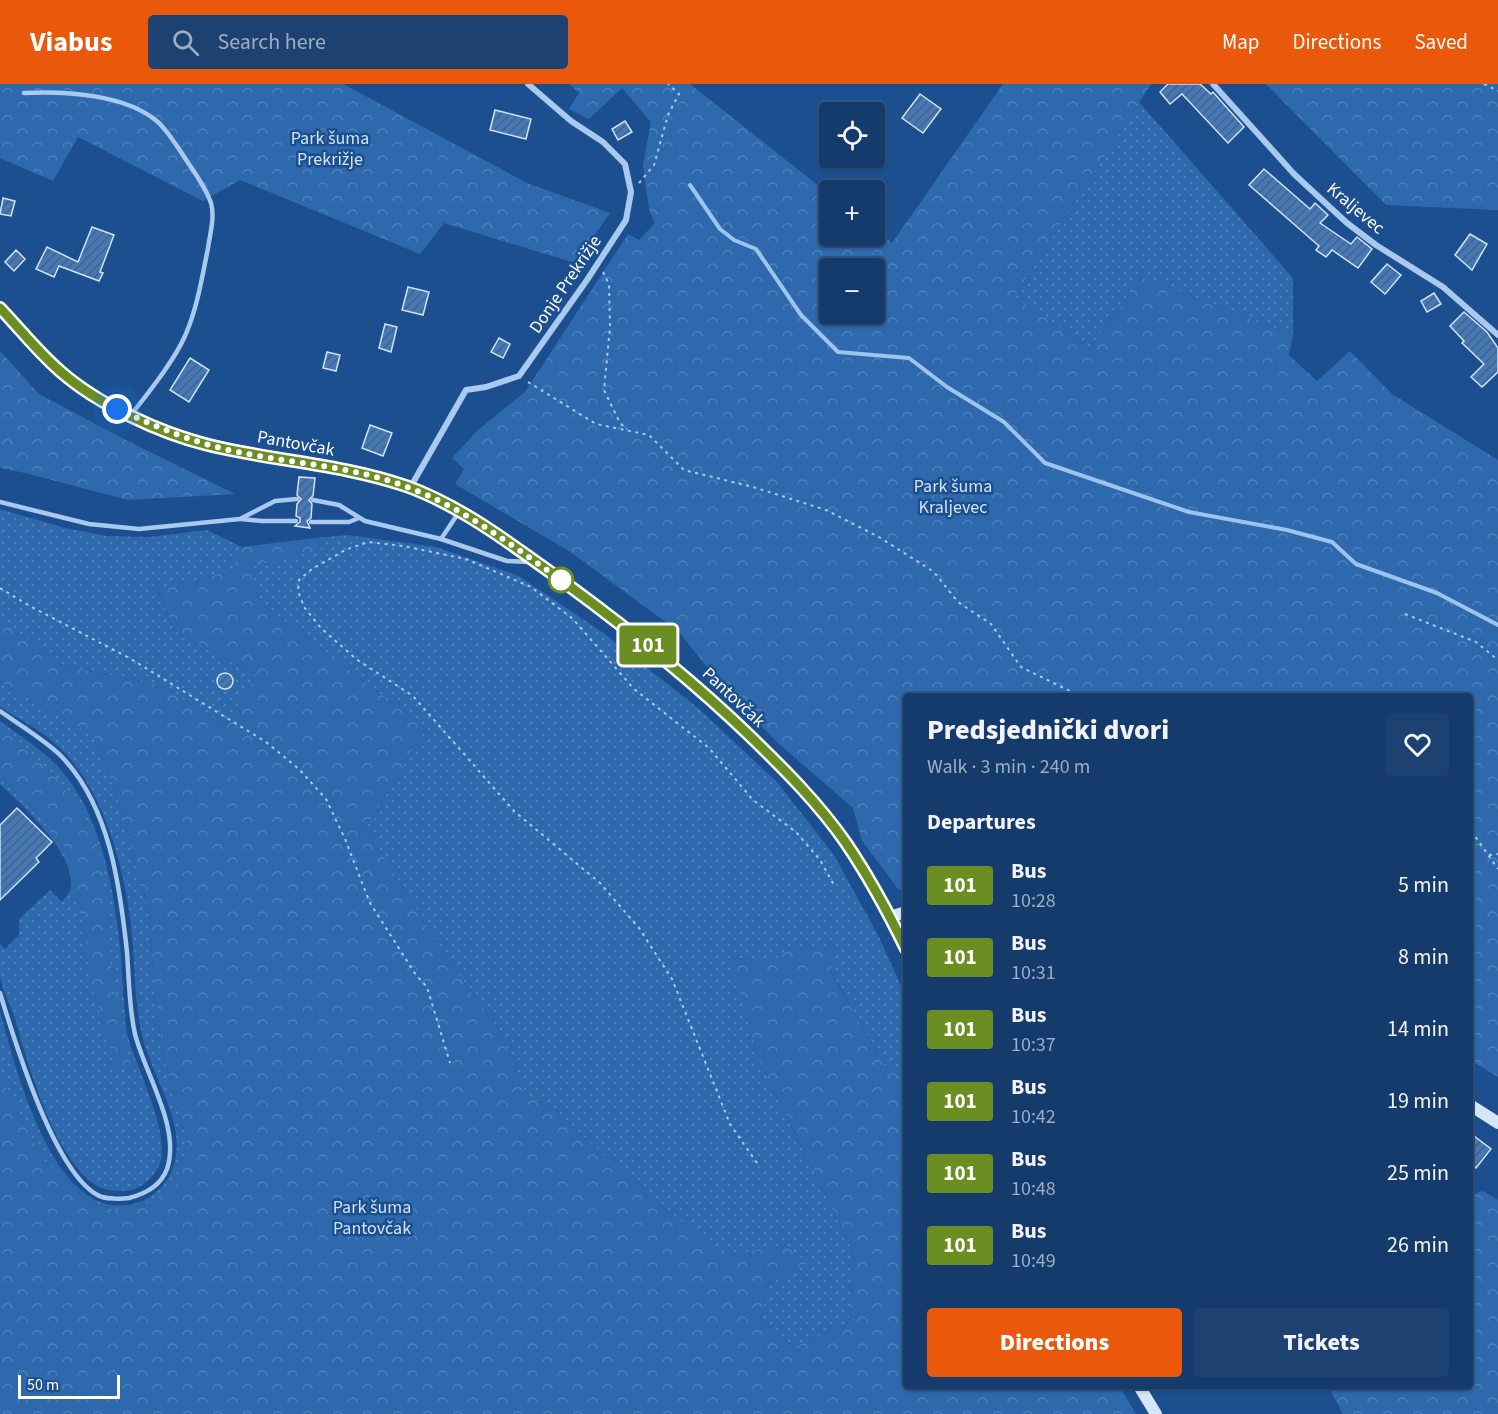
<!DOCTYPE html>
<meta charset="utf-8">
<style>
:root{--surface:#143b6b;--page:#1d4271;--text:#f1f3f6;--muted:#9dadc1;--line:#33557e;--accent:#ea580c}
body{margin:0;font-family:"Source Sans 3",sans-serif;background:var(--page);color:var(--text);height:100vh;display:flex;flex-direction:column;font-size:22px;white-space:nowrap}
*{box-sizing:border-box;margin:0}
p{font-size:20px;color:var(--muted)}
.icon{flex:none;width:33px;height:33px;fill:none;stroke:currentColor;stroke-width:2;stroke-linecap:round;stroke-linejoin:round}
.map{position:relative;flex:1;overflow:hidden}
.side{position:absolute;left:903px;top:609px;width:570px;height:696px;display:flex;flex-direction:column;background:var(--surface);border-radius:6px;box-shadow:0 2px 4px #0004,0 0 0 2px var(--line)}
.side>*{flex:none}
.badge{padding:0 12px;border-radius:4px;font-size:21px;line-height:39px}
.tools{position:absolute;left:819px;top:18px;display:grid;gap:12px}
.tools a{display:grid;place-items:center;width:66px;height:66px;border-radius:6px;background:var(--surface);box-shadow:0 2px 4px #0004,0 0 0 2px var(--line);font-size:30px}
.scale{position:absolute;left:18px;bottom:15px;width:102px;box-sizing:border-box;padding-left:6px;border:3px solid #fff;border-top:0;font-size:16px;line-height:21px;white-space:nowrap;color:#fff;-webkit-text-stroke:4px #1b4f8f;paint-order:stroke}
.you{position:absolute;width:30px;height:30px;margin:-15px;border:4px solid #fff;border-radius:50%;background:#1a73e8;box-shadow:0 0 0 9px #1a73e833}
.map>.badge{position:absolute;translate:-50% -50%;box-shadow:0 0 0 3px #fff}
h2{padding:0 24px;font-size:22px;line-height:54px}
.round{display:grid;place-items:center;flex:none;width:63px;height:63px;border-radius:6px;background:var(--page)}
.overview{display:flex;align-items:center;justify-content:space-between;height:102px;padding:0 24px}
h1{font-size:28px;font-weight:800;line-height:45px}
.button{display:flex;gap:12px;margin-top:auto;padding:12px 24px}
.button a{flex:1;height:69px;border-radius:6px;background:var(--accent);color:#fff;font-size:24px;font-weight:800;line-height:69px;text-align:center}
.button a+a{background:var(--page);color:var(--text)}
ul{padding:0;list-style:none}
li{display:flex;align-items:center;gap:18px;height:72px;padding:0 24px}
li div{flex:1}
li b{display:block;font-size:22px}
li em{font-style:normal}
li .badge{min-width:66px;font-weight:700;text-align:center}
header{display:flex;align-items:center;gap:36px;box-sizing:border-box;height:84px;padding:0 30px;background:var(--accent);color:#fff}
header strong{font-size:28px}
nav{display:flex;gap:33px;margin-inline-start:auto;font-size:21px}
.search{width:420px;height:54px;background:var(--page);display:flex;align-items:center;gap:15px;box-sizing:border-box;padding:0 21px;border-radius:6px;color:var(--muted);font-size:22px}
.map>svg:first-child{display:block}
</style>
<header>
<strong>Viabus</strong>
<div class="search"><svg class="icon" aria-label="search" viewBox="0 0 24 24"><circle cx="10" cy="10" r="6"/><path d="M15 15l6 6"/></svg>Search here</div>
<nav><a>Map</a><a>Directions</a><a>Saved</a></nav>
</header>
<div class="map">
<svg width="1498" height="1330" viewBox="0 0 1498 1330">
<defs>
<pattern id="grass-dots" width="8" height="8" patternUnits="userSpaceOnUse" patternTransform="scale(1.5)"><rect width="8" height="8" fill="#2e69ad"/><path d="M2 2h.1M6 6h.1" fill="none" stroke="#4d80b9" stroke-width="1.8" stroke-linecap="round"/></pattern>
<pattern id="forest-crowns" width="20" height="18" patternUnits="userSpaceOnUse" patternTransform="scale(1.5)"><rect width="20" height="18" fill="#2e69ad"/><path d="M2 6a3 3 0 1 1 6 0M12 15a3 3 0 1 1 6 0" fill="none" stroke="#4d80b9"/></pattern>
<pattern id="building-hatch" width="6" height="6" patternUnits="userSpaceOnUse" patternTransform="scale(1.5)"><rect width="6" height="6" fill="#4478b7"/><path d="M-1 1l2-2M0 6l6-6M5 7l2-2" fill="none" stroke="#486282"/></pattern>
</defs>
<rect width="100%" height="100%" fill="#1b4f8f"/>
<!-- grass -->
<g fill="url(#grass-dots)">
<polygon points="1139,18 1293,194 1293,251 1142,193 1090,264 1014,213"/>
<polygon points="0,425 65,444 107,452 149,453 207,446 242,463 233,487 157,506 174,546 256,591 226,641 157,600 62,582 0,534"/>
<polygon points="347,451 436,463 519,492 602,548 698,624 777,698 834,771 879,853 906,913 906,988 887,986 831,887 789,865 771,879 731,873 758,974 854,1170 849,1238 794,1263 760,1234 768,1199 808,1179 784,1161 728,1172 645,1111 557,1027 527,1012 499,946 450,879 366,744 426,644 259,518 248,483 321,466 315,454"/>
<path d="M0,598l92,53 20,48 14,42 12,51 12,36 3,67 10,76 24,86 -8,42 -32,21 -33,6 -27,-10 -44,-40 -43,-85v-63c16,56 53,211 133,192 19,-4 36,-21 41,-39 13,-45 -25,-92 -33,-134 -7,-34 -6,-70 -10,-105 -6,-57 -27,-133 -68,-175 -17,-18 -42,-31 -63,-44z"/>
<path d="M0,637c39,28 62,41 85,85 18,36 27,78 32,117 5,30 5,61 8,91 1,8 1,18 4,26 9,32 46,101 28,130 -9,13 -21,22 -37,21 -9,0 -19,-2 -26,-7 -41,-30 -65,-117 -79,-165 -4,-13 -13,-30 -15,-43 0,-10 0,-21 0,-32l5,5 14,-14v-16l31,-29 12,12c2,-4 7,-8 8,-12 10,-33 -49,-86 -70,-106z"/>
</g>
<!-- forest -->
<g fill="url(#forest-crowns)" fill-rule="evenodd">
<polygon points="0,0 343,0 527,99 610,129 575,179 444,139 420,170 240,96 203,117 78,53 53,97 0,74"/>
<path d="M569,0h121l139,110 1,42h44l1,-7 17,14 111,-159h148l-137,213 76,51 52,-71 151,58 -4,20 28,26 33,-30 42,43 106,66v617l-28,-17v-364h-564v193l-7,1 -37,-49 -9,-33 -75,-65 -52,-53 -48,-59 -109,-80 -114,-67 9,-15 -12,-11 26,-28 47,-38 103,-158 11,6 16,-17 -6,-14 -6,-44 8,-43 -29,-34 -33,31 -20,-10 10,-16zM874,184v46h-44v-46z"/>
<polygon points="1266,0 1498,0 1498,126 1386,121"/>
<polygon points="0,267 39,310 124,355 235,410 128,416 25,389 0,384"/>
<polygon points="315,454 321,466 249,483 259,518 426,644 366,744 450,879 499,946 527,1012 557,1027 645,1111 728,1171 784,1161 809,1179 768,1199 760,1234 794,1263 849,1238 854,1170 758,974 730,873 771,879 789,865 836,865 831,888 887,986 906,988 906,1302 1119,1302 1136,1330 0,1330 0,991 43,1076 87,1116 114,1126 146,1120 179,1099 187,1057 163,971 153,895 150,828 138,792 126,741 112,699 92,651 0,598 0,534 62,582 157,600 226,641 256,591 174,546 157,505 232,487 242,463"/>
<polygon points="0,642 55,691 95,747 105,806 108,865 131,982 116,984 89,894 85,843 75,813 72,788 64,763 33,725 0,696"/>
<polygon points="1483,1107 1498,1116 1498,1330 1343,1330 1328,1302 1470,1302 1470,1111"/>
</g>
<g fill="none" stroke-linecap="round" stroke-linejoin="round">
<!-- stream -->
<polyline stroke="#9cc4f0" stroke-width="4" points="690,101 720,145 734,156 756,165 801,231 838,268 909,274 947,303 1004,338 1045,379 1189,428 1287,446 1332,458 1356,480 1437,509 1498,541"/>
</g>
<!-- building -->
<g fill="url(#building-hatch)" stroke="#cfe3fa" stroke-width="1.5">
<polygon points="1168,0 1200,0 1211,10 1213,8 1244,43 1228,59 1182,10 1170,20 1160,8"/>
<polygon points="920,10 941,25 923,49 902,34"/>
<polygon points="495,26 531,35 526,55 490,46"/>
<polygon points="625,37 632,48 618,56 612,45"/>
<polygon points="1264,85 1310,125 1315,119 1328,131 1320,139 1351,160 1357,153 1372,165 1358,184 1332,166 1326,173 1316,166 1319,162 1249,101"/>
<polygon points="3,114 15,117 11,132 0,130"/>
<polygon points="92,143 114,151 100,188 103,189 99,197 59,182 54,193 36,185 47,163 78,178"/>
<polygon points="1470,150 1487,160 1472,186 1455,171"/>
<polygon points="16,166 25,175 14,187 5,178"/>
<polygon points="1387,180 1401,191 1385,210 1371,198"/>
<polygon points="408,203 429,208 423,231 402,226"/>
<polygon points="1434,209 1441,220 1427,228 1421,217"/>
<polygon points="1464,228 1487,248 1498,264 1498,288 1482,303 1471,293 1484,280 1462,259 1464,257 1450,242"/>
<polygon points="385,240 397,243 391,268 379,264"/>
<polygon points="499,254 510,260 503,274 491,268"/>
<polygon points="327,268 340,271 336,287 323,284"/>
<polygon points="190,274 209,286 189,318 170,306"/>
<polygon points="370,341 392,349 383,372 362,364"/>
<polygon points="299,393 315,394 313,412 309,416 312,420 311,434 307,437 310,444 295,442 300,438 300,434 296,432 297,420 301,415 297,411"/>
<circle cx="225" cy="597" r="8"/>
<polygon points="17,724 52,758 36,774 39,778 0,816 0,741"/>
<polygon points="1470,1049 1491,1065 1476,1084 1470,1079"/>
</g>
<g fill="none" stroke-linecap="round" stroke-linejoin="round">
<!-- path -->
<g stroke="#a9c9ee" stroke-width="2" stroke-dasharray="3 4.5" stroke-linecap="butt">
<polyline points="1484,0 1498,7"/>
<polyline points="639,99 654,81 668,31 679,10 668,0"/>
<polyline points="603,188 609,200 610,243 604,306 620,339 627,345"/>
<polyline points="528,298 596,340 649,351 684,386 753,403 826,426 879,453 934,488 958,518 991,540 1021,583 1080,612"/>
<polyline points="0,504 28,521 131,575 266,658 299,685 326,715 345,755 370,819 416,891 427,903 450,979"/>
<polyline points="1405,530 1476,558 1498,576"/>
<polyline points="1470,748 1477,755 1498,785"/>
<polyline points="1489,771 1498,770"/>
<polyline points="757,1079 730,1040 672,895 639,844 600,799 514,727 413,612 356,575 321,544 304,523 298,507 299,496 312,485 345,466 368,458 403,462 466,475 531,503 573,535 634,605 709,664 753,716 796,748 820,776 834,801"/>
</g>
<!-- lane -->
<g stroke="#a9c9ee" stroke-width="4.5">
<path d="M24,9c41,-2 103,1 135,30 9,9 15,19 22,29 10,16 24,33 30,51 4,14 -1,31 -3,45 -6,30 -11,61 -23,88 -11,25 -37,57 -54,79"/>
<polyline points="313,416 339,421 365,437 441,455 459,428"/>
<polyline points="0,418 89,440 139,445 240,435 275,417 297,415"/>
<polyline points="241,435 262,437 296,437"/>
<polyline points="311,438 349,438 359,434"/>
<polyline points="441,455 507,477 529,478"/>
<path d="M0,627c18,13 48,31 62,46 48,50 58,130 65,195 2,27 2,56 8,82 10,40 46,94 32,135 -6,16 -22,25 -38,29 -7,1 -20,1 -27,-1 -46,-17 -88,-158 -102,-204"/>
</g>
<!-- street -->
<g stroke="#a9c9ee" stroke-width="6">
<polyline points="1213,0 1294,90 1347,139 1376,161 1443,203 1498,251"/>
<polyline points="410,404 466,306 486,303 519,292 587,196 626,136 631,108 625,80 603,58 571,37 528,0"/>
</g>
<!-- secondary -->
<g stroke="#d6e6fa" stroke-width="12">
<path d="M0,224c20,21 38,43 59,63 53,46 127,71 195,83 52,10 107,14 157,34 59,24 111,64 162,101 64,47 124,96 181,151 34,32 66,65 92,103 23,34 42,69 60,106"/>
<polyline points="890,833 906,828"/>
<polyline points="1470,1021 1498,1039"/>
<polyline points="1139,1302 1156,1330"/>
</g>
</g>
<g fill="none" stroke-linecap="round" stroke-linejoin="round">
<!-- line casing -->
<g stroke="#fff" stroke-width="14">
<path id="line" d="M0,224c20,21 38,44 60,63 37,33 100,62 148,74 66,16 134,19 198,41 57,20 113,64 162,99 64,47 125,96 182,151 35,34 69,68 96,107 23,34 42,69 60,106"/>
</g>
<!-- line -->
<use href="#line" stroke="#6b8e23" stroke-width="9"/>
<!-- walk -->
<path stroke="#fff" stroke-width="6" stroke-dasharray="0 10.8" d="M117,325c29,13 58,26 89,35 67,20 138,18 204,44 55,21 103,58 151,92"/>
</g>
<!-- markers -->
<circle fill="#fff" stroke="#6b8e23" stroke-width="3" cx="561" cy="496" r="12"/>
<g text-anchor="middle" stroke-width="5" stroke-linejoin="round" paint-order="stroke">
<!-- park labels -->
<g font-size="18" fill="#cfe3fa" stroke="#1b4f8f">
<text x="330" y="60">Park šuma<tspan x="330" dy="21">Prekrižje</tspan></text>
<text x="953" y="408">Park šuma<tspan x="953" dy="21">Kraljevec</tspan></text>
<text x="372" y="1129">Park šuma<tspan x="372" dy="21">Pantovčak</tspan></text>
</g>
<!-- street labels -->
<g font-size="18" fill="#fff" stroke="#1b4f8f">
<text transform="translate(1356 124) rotate(40)" y="6">Kraljevec</text>
<text transform="translate(565 200) rotate(-56)" y="6">Donje Prekrižje</text>
<text transform="translate(296 359) rotate(10)" y="6">Pantovčak</text>
<text transform="translate(734 613) rotate(43)" y="6">Pantovčak</text>
</g>
</g>
</svg>
<div class="tools">
<a><svg class="icon" aria-label="locate" viewBox="0 0 24 24"><circle cx="12" cy="12" r="6"/><path d="M12 2v4M12 18v4M2 12h4M18 12h4"/></svg></a>
<a>+</a>
<a>−</a>
</div>
<div class="scale">50 m</div>
<div class="you" style="left:117px;top:325px"></div>
<b class="badge" style="left:648px;top:561px;background:#6b8e23;color:#fff">101</b>
<section class="side">
<div class="overview"><div><h1>Predsjednički dvori</h1><p>Walk · 3 min · 240 m</p></div><a class="round"><svg class="icon" aria-label="heart" viewBox="0 0 24 24"><path d="M12 20l-8-8c-3-5 5-10 8-4 3-6 11-1 8 4z"/></svg></a></div>
<h2>Departures</h2>
<ul>
<li><span class="badge" style="background:#6b8e23;color:#fff">101</span><div><b>Bus</b><p>10:28</p></div><em>5 min</em></li>
<li><span class="badge" style="background:#6b8e23;color:#fff">101</span><div><b>Bus</b><p>10:31</p></div><em>8 min</em></li>
<li><span class="badge" style="background:#6b8e23;color:#fff">101</span><div><b>Bus</b><p>10:37</p></div><em>14 min</em></li>
<li><span class="badge" style="background:#6b8e23;color:#fff">101</span><div><b>Bus</b><p>10:42</p></div><em>19 min</em></li>
<li><span class="badge" style="background:#6b8e23;color:#fff">101</span><div><b>Bus</b><p>10:48</p></div><em>25 min</em></li>
<li><span class="badge" style="background:#6b8e23;color:#fff">101</span><div><b>Bus</b><p>10:49</p></div><em>26 min</em></li>
</ul>
<div class="button"><a>Directions</a><a>Tickets</a></div>
</section>
</div>
